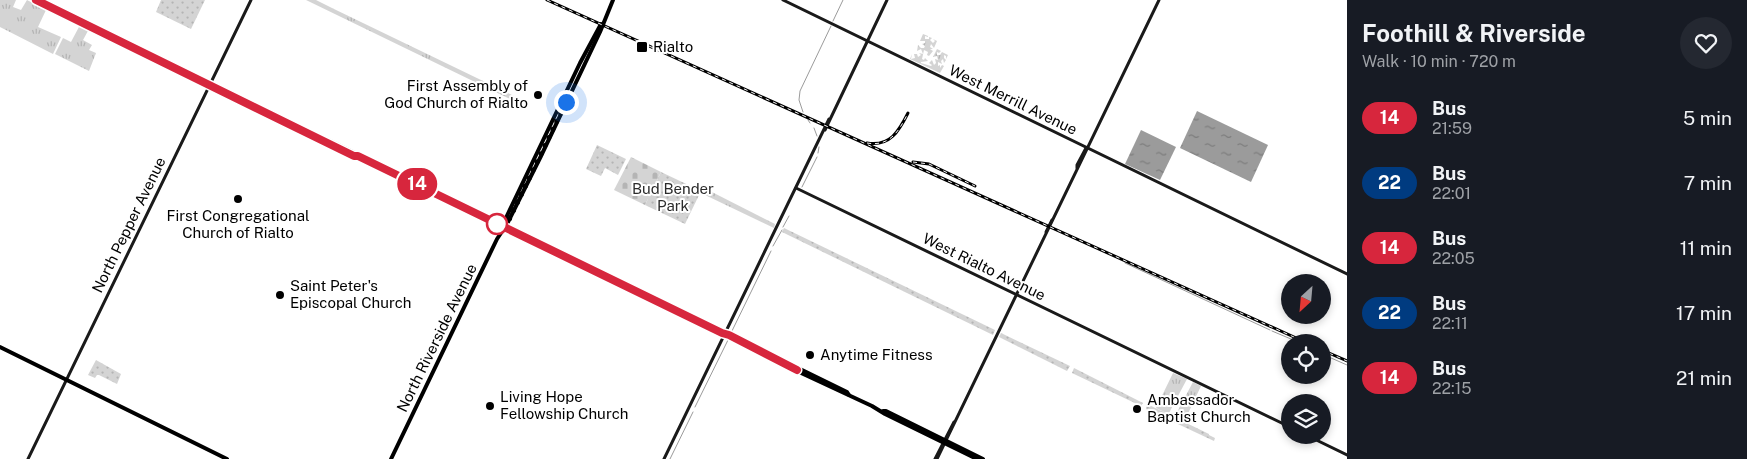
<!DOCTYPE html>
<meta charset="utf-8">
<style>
:root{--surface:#171b24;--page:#242831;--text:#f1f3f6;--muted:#9ea1a6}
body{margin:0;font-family:"Public Sans",sans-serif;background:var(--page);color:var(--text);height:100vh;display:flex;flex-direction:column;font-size:19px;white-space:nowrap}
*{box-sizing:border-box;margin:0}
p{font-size:16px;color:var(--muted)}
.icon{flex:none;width:28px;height:28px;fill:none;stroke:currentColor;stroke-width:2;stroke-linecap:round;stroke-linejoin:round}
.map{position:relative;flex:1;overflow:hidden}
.drawer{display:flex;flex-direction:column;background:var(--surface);width:400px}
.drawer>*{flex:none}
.badge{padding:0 10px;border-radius:16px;font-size:18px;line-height:32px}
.needle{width:32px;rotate:206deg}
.buttons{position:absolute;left:1281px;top:274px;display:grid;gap:10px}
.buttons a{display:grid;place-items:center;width:50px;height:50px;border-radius:50%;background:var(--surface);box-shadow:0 2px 8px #0003;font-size:25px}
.you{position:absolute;width:25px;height:25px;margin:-12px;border:4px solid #fff;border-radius:50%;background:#1a73e8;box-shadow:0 0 0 8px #1a73e833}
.map>.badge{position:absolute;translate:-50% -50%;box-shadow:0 0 0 2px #fff}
.round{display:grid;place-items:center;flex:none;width:52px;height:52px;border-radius:26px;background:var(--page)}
.overview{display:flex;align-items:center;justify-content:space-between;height:85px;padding:0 15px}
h1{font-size:24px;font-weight:700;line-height:38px}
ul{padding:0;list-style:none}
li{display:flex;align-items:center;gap:15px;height:65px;padding:0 15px}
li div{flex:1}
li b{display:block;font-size:19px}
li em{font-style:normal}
li .badge{min-width:55px;font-weight:700;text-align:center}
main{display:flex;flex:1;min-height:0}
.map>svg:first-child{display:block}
</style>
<main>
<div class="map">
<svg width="1347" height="459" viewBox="0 0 1347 459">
<defs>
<pattern id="grass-tufts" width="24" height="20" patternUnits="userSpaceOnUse" patternTransform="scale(1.25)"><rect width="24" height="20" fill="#d4d4d4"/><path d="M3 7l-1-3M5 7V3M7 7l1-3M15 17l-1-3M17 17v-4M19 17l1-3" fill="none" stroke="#b4b4b4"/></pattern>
<pattern id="cemetery-stones" width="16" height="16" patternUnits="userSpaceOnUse" patternTransform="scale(1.25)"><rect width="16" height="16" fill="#d4d4d4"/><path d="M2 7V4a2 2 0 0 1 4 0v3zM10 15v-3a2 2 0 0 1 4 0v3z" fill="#b4b4b4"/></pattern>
<pattern id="park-dots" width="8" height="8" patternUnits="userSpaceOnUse" patternTransform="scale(1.25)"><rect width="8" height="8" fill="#d4d4d4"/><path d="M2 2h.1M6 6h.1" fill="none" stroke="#b4b4b4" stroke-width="1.8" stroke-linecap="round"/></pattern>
<pattern id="water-ripples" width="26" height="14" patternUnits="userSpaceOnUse" patternTransform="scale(1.25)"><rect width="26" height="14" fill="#9b9b9b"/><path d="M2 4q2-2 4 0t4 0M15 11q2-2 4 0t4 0" fill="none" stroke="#7c7c7c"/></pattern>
</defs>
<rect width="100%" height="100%" fill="#fff"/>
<!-- grass -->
<g fill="url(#grass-tufts)">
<polygon points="0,0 16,0 13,7 21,10 27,0 46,10 38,27 61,37 53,54 0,27"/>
<polygon points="306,0 316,0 334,9 514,96 512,100"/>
<polygon points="80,25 89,29 83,40 92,45 89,50 96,53 89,71 55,54 63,38 71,42"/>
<polygon points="923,34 928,36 928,37 925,36 925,39 929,39 929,37 932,38 930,40 933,43 935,41 933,39 937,41 934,48 931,44 930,47 933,49 930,49 933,51 929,56 927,55 928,52 924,50 922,59 924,60 925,58 928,61 921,62 921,63 931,66 932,65 929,63 932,60 934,65 936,63 935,59 938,60 937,56 933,57 937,49 941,51 939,53 937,52 937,55 940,55 942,52 948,55 946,59 946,56 944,55 944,58 946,60 944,63 943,59 941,61 942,64 938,62 938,66 940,65 940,68 942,65 944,66 940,73 910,59 912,54 911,59 915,58 914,54 917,54 918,57 921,55 919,53 923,54 921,49 917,51 918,45 921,48 924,48 925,46 922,44 925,43 925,41 920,41"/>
<polygon points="706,189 775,224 774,228 703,194"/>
<polygon points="1173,373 1187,379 1169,413 1175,416 1193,382 1201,386 1184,422 1156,408"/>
</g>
<!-- cemetery -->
<polygon fill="url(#cemetery-stones)" points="631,157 661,172 645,205 614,190"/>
<!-- park -->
<g fill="url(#park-dots)">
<polygon points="161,0 205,0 191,29 156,12"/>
<polygon points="597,145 626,159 618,175 605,168 601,176 586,169"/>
<polygon points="661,172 701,191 685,224 645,205"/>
<polygon points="784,228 995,330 993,335 782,232"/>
<polygon points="1001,333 1070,366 1067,371 999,337"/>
<polygon points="96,360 121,374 117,384 99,375 97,375 95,378 88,375"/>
<polygon points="1074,368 1143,403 1141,406 1072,373"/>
<polygon points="1147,404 1209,434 1209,435 1215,438 1214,441 1146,409"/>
</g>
<!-- water -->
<g fill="url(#water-ripples)">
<polygon points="1197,111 1268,145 1251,182 1180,148"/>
<polygon points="1141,130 1176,147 1160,180 1125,164"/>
</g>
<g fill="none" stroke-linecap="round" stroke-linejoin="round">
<!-- stream -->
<g stroke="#9b9b9b" stroke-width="1">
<polyline points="833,21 843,0"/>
<polyline points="803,112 799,100 800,91 831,26"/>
<polyline points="808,120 810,123"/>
<polyline points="814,128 817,136"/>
<polyline points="818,153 819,147"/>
<polyline points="802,187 817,157"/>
<polyline points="783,227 789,216"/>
<polyline points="773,246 782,230"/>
<polyline points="1125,263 1270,330"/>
<polyline points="1272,331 1298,342"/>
<polyline points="731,333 771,251"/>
<polyline points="1322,354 1347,365"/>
<polyline points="695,407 728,340"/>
<polyline points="670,459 693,412"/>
</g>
<!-- secondary -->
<g stroke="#1a1a1a" stroke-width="3">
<polyline points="783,0 1347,274"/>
<polyline points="825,130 887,0"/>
<polyline points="1077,168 1077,165 1086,148"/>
<polyline points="796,188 1290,427"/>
<polyline points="1046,232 1052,220"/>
<polyline points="1306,435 1347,455"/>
<polyline points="28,459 251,0"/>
<polyline points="664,459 829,119"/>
<polyline points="935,459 954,422"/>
<polyline points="937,459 1159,0"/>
</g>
<!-- primary -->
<g stroke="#000" stroke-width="4">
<polyline points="36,0 351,154 357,155"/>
<polyline points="324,139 326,139 355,153 357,155 728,337 757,351 759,350"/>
<polyline points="504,227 504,222 580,63 601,24"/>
<polyline points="725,334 729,335 745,343"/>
<polyline points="0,347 227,459"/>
<polyline points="758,350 797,370 799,372 872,406 885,414 977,459"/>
<polyline points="797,370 800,369 847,392 849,395"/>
<polyline points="883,411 886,411 983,459"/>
<polyline points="391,459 497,239 507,224 541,156 600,32 613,0"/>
</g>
<!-- rail casing -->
<g stroke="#000" stroke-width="3">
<g id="rail">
<polyline points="547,0 1305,342"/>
<path d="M867,143c23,4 32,-12 41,-30"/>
<polyline points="913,162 929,164 975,186"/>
<polyline points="1322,350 1347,361"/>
</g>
</g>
<!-- rail -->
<use href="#rail" stroke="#fff" stroke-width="1" stroke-dasharray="4" stroke-linecap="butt"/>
</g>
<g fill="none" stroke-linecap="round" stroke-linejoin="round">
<!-- line casing -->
<g stroke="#fff" stroke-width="11">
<polyline id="line" points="36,0 354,156 358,156 722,333 729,335 797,370"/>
</g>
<!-- line -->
<use href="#line" stroke="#d7263d" stroke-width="8"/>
<!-- walk -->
<polyline stroke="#000" stroke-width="5" stroke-dasharray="0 9" points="497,224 504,227 507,224 566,102"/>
</g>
<!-- markers -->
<g fill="#000" stroke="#fff" stroke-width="2">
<rect x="636" y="41" width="12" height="12" rx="2.5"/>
<circle cx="538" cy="95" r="5"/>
<circle cx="238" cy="199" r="5"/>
<circle cx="280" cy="295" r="5"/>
<circle cx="810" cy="355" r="5"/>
<circle cx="490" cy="406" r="5"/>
<circle cx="1137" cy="409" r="5"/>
</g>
<circle fill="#fff" stroke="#d7263d" stroke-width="2.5" cx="497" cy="224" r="10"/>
<g text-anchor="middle" stroke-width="4" stroke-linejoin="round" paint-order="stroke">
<!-- poi labels -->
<g font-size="15" fill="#000" stroke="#fff" text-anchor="start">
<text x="653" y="52">Rialto</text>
<text x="528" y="91" text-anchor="end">First Assembly of<tspan x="528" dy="17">God Church of Rialto</tspan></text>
<text x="238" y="221" text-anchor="middle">First Congregational<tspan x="238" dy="17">Church of Rialto</tspan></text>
<text x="290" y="291">Saint Peter's<tspan x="290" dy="17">Episcopal Church</tspan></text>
<text x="820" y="360">Anytime Fitness</text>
<text x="500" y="402">Living Hope<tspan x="500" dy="17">Fellowship Church</tspan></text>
<text x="1147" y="405">Ambassador<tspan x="1147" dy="17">Baptist Church</tspan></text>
</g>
<!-- street labels -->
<g font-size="15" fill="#000" stroke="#fff">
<text transform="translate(1013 100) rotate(26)" y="5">West Merrill Avenue</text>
<text transform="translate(129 225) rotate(-64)" y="5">North Pepper Avenue</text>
<text transform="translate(984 267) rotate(26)" y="5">West Rialto Avenue</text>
<text transform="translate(437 338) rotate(-64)" y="5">North Riverside Avenue</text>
</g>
<!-- park labels -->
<g font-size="15" fill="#2b2b2b" stroke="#fff">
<text x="673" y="194">Bud Bender<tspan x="673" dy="17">Park</tspan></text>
</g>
</g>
</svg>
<div class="buttons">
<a><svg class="needle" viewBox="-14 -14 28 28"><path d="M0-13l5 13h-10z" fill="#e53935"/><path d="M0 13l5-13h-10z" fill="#9ea1a6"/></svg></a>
<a><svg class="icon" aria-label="locate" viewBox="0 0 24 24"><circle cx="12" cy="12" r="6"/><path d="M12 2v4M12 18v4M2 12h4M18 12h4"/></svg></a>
<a><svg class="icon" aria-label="layers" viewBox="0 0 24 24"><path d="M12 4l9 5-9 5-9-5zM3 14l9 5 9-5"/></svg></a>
</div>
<div class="you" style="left:566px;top:102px"></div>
<b class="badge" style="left:417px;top:184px;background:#d7263d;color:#fff">14</b>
</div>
<section class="drawer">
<div class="overview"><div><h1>Foothill &amp; Riverside</h1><p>Walk · 10 min · 720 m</p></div><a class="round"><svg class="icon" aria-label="heart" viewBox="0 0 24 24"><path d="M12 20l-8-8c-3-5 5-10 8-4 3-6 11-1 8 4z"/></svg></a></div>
<ul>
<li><span class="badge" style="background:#d7263d;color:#fff">14</span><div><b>Bus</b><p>21:59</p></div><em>5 min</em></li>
<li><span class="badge" style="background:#003b80;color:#fff">22</span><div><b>Bus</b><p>22:01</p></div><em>7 min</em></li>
<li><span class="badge" style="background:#d7263d;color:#fff">14</span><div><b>Bus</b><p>22:05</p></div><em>11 min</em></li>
<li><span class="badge" style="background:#003b80;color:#fff">22</span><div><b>Bus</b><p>22:11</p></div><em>17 min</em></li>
<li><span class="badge" style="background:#d7263d;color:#fff">14</span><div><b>Bus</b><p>22:15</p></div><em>21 min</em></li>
</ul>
</section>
</main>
